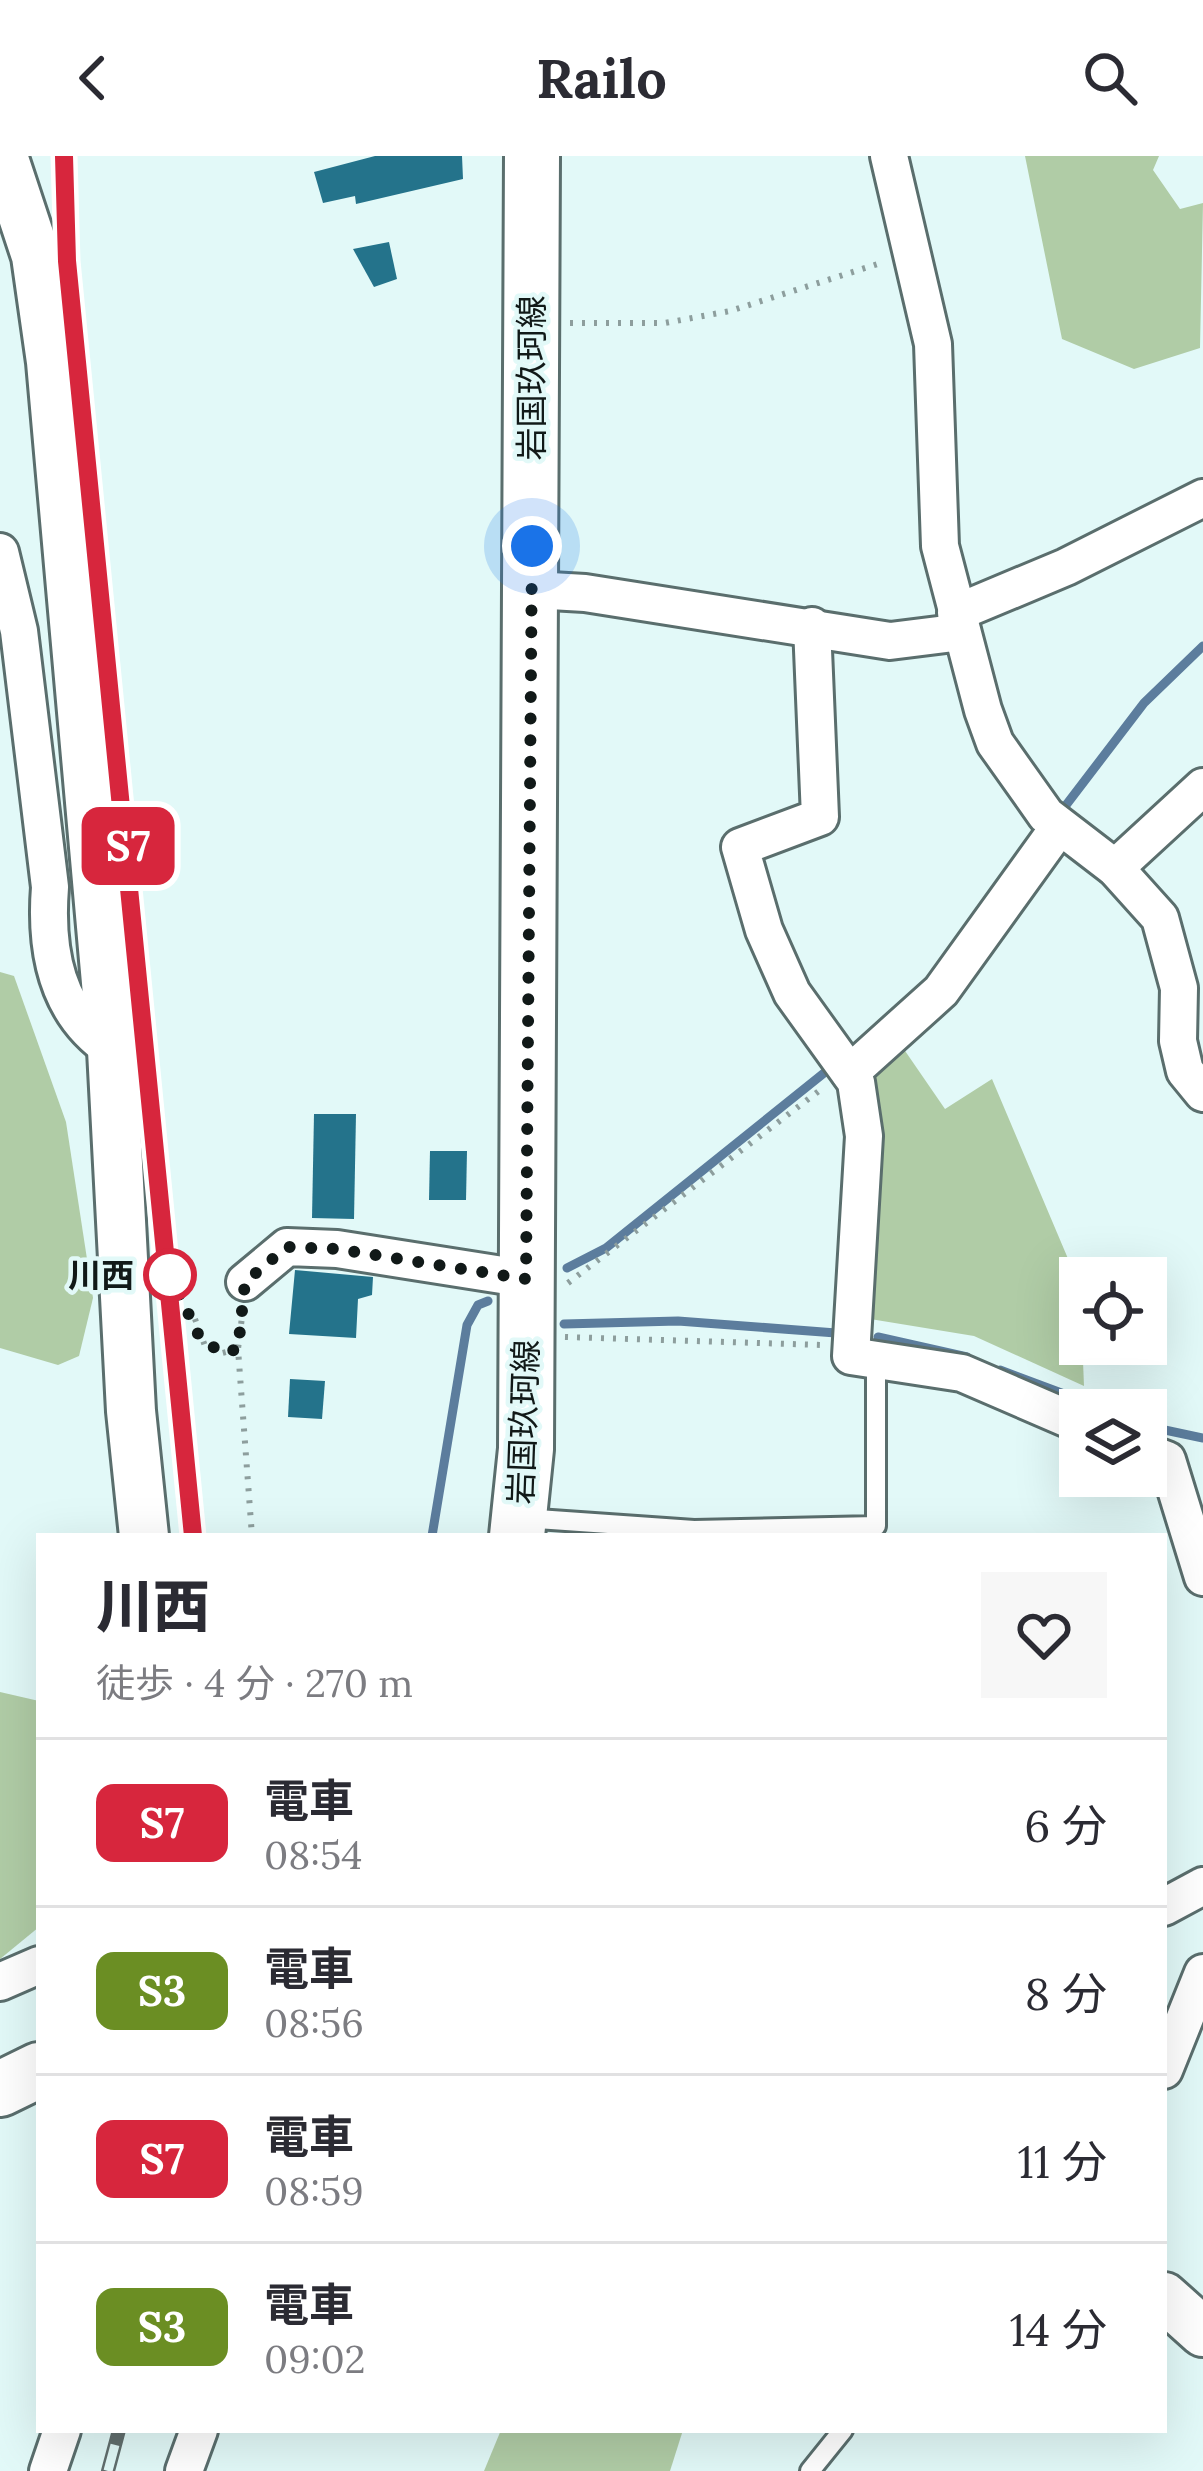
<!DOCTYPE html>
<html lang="ja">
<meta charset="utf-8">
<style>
:root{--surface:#fff;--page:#f7f7f7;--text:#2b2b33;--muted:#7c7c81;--line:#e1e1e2}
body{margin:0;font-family:Lora,"Noto Sans JP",serif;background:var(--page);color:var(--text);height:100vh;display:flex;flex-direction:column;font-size:45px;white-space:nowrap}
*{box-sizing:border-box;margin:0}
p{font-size:39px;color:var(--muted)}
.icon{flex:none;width:66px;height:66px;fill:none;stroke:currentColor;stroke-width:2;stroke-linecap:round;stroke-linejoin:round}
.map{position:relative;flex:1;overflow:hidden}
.details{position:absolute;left:36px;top:1377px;width:1131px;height:900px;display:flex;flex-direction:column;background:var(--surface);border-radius:0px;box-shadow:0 12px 48px #0002}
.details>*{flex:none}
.badge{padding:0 24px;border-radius:18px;font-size:42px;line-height:78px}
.buttons{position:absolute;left:1059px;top:1101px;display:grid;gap:24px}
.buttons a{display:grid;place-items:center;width:108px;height:108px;border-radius:0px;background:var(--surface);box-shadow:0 12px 48px #0002;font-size:60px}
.you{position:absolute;width:60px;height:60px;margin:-30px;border:9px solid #fff;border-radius:50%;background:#1a73e8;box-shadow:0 0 0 18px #1a73e833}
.map>.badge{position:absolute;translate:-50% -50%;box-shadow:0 0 0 6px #fff}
.round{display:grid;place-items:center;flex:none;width:126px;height:126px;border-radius:0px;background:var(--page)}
.overview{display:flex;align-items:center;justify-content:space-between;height:204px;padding:0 60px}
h1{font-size:57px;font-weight:800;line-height:90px}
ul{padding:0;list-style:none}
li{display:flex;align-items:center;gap:36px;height:168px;padding:0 60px;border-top:3px solid var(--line)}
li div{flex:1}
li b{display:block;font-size:45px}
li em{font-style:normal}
li .badge{min-width:132px;font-weight:700;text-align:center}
header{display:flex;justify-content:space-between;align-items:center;height:156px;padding:0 60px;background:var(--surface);font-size:54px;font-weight:800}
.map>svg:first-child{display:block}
</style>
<header><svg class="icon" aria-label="back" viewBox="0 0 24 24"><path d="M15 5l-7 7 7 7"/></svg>Railo<svg class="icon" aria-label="search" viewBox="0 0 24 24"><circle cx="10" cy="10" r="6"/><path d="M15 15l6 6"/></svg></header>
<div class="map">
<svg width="1203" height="2315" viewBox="0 0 1203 2315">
<rect width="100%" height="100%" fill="#e2f9f8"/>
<!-- green -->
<g fill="#b0cca6">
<polygon points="1025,0 1159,0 1153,14 1180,53 1203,47 1200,192 1134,213 1062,183"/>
<polygon points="0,816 14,820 66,966 93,1142 79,1200 58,1209 0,1192"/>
<polygon points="901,889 945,953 992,923 1080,1131 1084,1230 974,1180 858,1161 867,926"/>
<polygon points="0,1536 39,1545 39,1771 0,1803"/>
<polygon points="501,2274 683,2274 670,2315 484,2315"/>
</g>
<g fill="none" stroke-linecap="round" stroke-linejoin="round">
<!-- stream -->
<g stroke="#5c7d9d" stroke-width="9">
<polyline points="1060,657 1144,547 1203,490"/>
<polyline points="567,1112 606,1092 834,909"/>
<polyline points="564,1168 678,1165 836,1177"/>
<polyline points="878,1181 967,1201"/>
<polyline points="1000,1214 1107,1254"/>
<polyline points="1146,1270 1203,1282"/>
<polyline points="432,1380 467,1169 478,1149 488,1145"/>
</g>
</g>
<!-- building -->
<g fill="#24738b">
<polygon points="375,0 462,0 463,23 356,48 355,40 323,47 314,16"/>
<polygon points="389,86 397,123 374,131 353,93"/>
<polygon points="314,958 356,958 354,1063 312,1062"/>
<polygon points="430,995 467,995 466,1044 429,1044"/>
<polygon points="295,1114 373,1121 372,1139 358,1143 356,1182 289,1178"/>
<polygon points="290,1223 325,1225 322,1263 288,1261"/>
</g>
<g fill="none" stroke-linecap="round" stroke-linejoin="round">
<!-- lane casing -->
<g stroke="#5a6e6d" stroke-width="24">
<g id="lane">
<polyline points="523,1362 694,1374 876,1370 876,1205"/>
<polyline points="810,2315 843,2274"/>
</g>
</g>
<!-- street casing -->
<g stroke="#5a6e6d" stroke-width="42">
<g id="street">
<polyline points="889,0 933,188 940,390 983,554 995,587 1046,659 1115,712 1160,762 1179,832 1178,885 1185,915 1203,937"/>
<path d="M0,396l19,79 31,256c-5,64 6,126 62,163"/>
<polyline points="533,434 585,437 890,485 962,476"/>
<polyline points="956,457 1066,411 1203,342"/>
<polyline points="812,470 820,661 740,691 764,774 792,837 856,926 864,980 851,1200 962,1217 1080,1268"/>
<polyline points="1115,712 1203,631"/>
<polyline points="850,917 941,835 1059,671"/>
<polyline points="245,1126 287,1091 337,1093 527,1123"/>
<polyline points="1146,1296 1167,1304 1203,1421"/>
<polyline points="1164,1751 1203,1730"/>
<polyline points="0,1826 39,1809"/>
<polyline points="1164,1914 1203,1817"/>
<polyline points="48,2315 62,2274"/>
<polyline points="184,2315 199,2274"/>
</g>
</g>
<!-- secondary casing -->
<g stroke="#5a6e6d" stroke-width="54">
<g id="secondary">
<polyline points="3,0 36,100 51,206 112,894 131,1255 144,1380"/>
<polyline points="1164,2141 1203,2176"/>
</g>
</g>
<!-- primary casing -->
<g stroke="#5a6e6d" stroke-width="60">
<g id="primary">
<polyline points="517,1380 526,1293 532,0"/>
<polyline points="0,1933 39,1914"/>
</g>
</g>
<!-- path -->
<g stroke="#8d9e9d" stroke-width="6" stroke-dasharray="3 9" stroke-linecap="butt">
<polyline points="570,167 665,167 730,155 884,106"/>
<polyline points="568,1127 824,931"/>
<polyline points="243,1153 238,1193 252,1380"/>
<polyline points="195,1163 205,1190 222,1197 238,1193"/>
<polyline points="565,1181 821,1189"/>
</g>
<!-- lane -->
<use href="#lane" stroke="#fff" stroke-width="18"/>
<!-- street -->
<use href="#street" stroke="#fff" stroke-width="36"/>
<!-- secondary -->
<use href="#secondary" stroke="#fff" stroke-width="48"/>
<!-- primary -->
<use href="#primary" stroke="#fff" stroke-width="54"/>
<!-- rail casing -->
<g stroke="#616e6d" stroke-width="14">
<g id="rail">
<polyline points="64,0 67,105 193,1380"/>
<polyline points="108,2315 119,2274"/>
</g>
</g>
<!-- rail -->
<use href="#rail" stroke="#e2f9f8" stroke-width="9" stroke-dasharray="27" stroke-linecap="butt"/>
</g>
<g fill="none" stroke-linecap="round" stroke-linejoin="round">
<!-- line casing -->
<g stroke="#fff" stroke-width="27">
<polyline id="line" points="64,0 67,105 193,1380"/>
</g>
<!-- line -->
<use href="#line" stroke="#d7263d" stroke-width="18"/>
<!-- walk -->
<polyline stroke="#111918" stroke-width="12" stroke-dasharray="0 21.6" points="170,1119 200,1182 222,1197 238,1193 245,1126 287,1091 337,1093 526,1123 532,390"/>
</g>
<!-- markers -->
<circle fill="#fff" stroke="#d7263d" stroke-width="6" cx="170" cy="1119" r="24"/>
<g text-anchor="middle" stroke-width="9" stroke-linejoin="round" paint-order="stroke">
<!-- street labels -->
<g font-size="33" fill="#111918" stroke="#e2f9f8">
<text transform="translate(531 222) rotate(-90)" y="12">岩国玖珂線</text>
<text transform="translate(523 1266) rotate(-88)" y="12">岩国玖珂線</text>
</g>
<!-- stop labels -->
<g font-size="33" font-weight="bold" fill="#111918" stroke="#e2f9f8" text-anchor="end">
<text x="134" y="1131">川西</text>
</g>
</g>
</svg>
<div class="buttons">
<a><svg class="icon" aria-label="locate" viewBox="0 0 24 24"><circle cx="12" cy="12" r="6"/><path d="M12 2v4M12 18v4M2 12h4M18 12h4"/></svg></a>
<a><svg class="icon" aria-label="layers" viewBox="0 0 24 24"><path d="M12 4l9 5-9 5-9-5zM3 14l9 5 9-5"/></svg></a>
</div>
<div class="you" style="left:532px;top:390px"></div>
<b class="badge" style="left:128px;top:690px;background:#d7263d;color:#fff">S7</b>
<section class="details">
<div class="overview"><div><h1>川西</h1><p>徒歩 · 4 分 · 270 m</p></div><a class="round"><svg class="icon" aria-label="heart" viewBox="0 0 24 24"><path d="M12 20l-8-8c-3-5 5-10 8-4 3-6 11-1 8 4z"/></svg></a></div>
<ul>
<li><span class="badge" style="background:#d7263d;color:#fff">S7</span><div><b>電車</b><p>08:54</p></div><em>6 分</em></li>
<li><span class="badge" style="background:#6b8e23;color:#fff">S3</span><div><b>電車</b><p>08:56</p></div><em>8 分</em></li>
<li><span class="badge" style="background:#d7263d;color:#fff">S7</span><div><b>電車</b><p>08:59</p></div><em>11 分</em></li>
<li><span class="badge" style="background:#6b8e23;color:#fff">S3</span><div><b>電車</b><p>09:02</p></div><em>14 分</em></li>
</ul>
</section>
</div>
